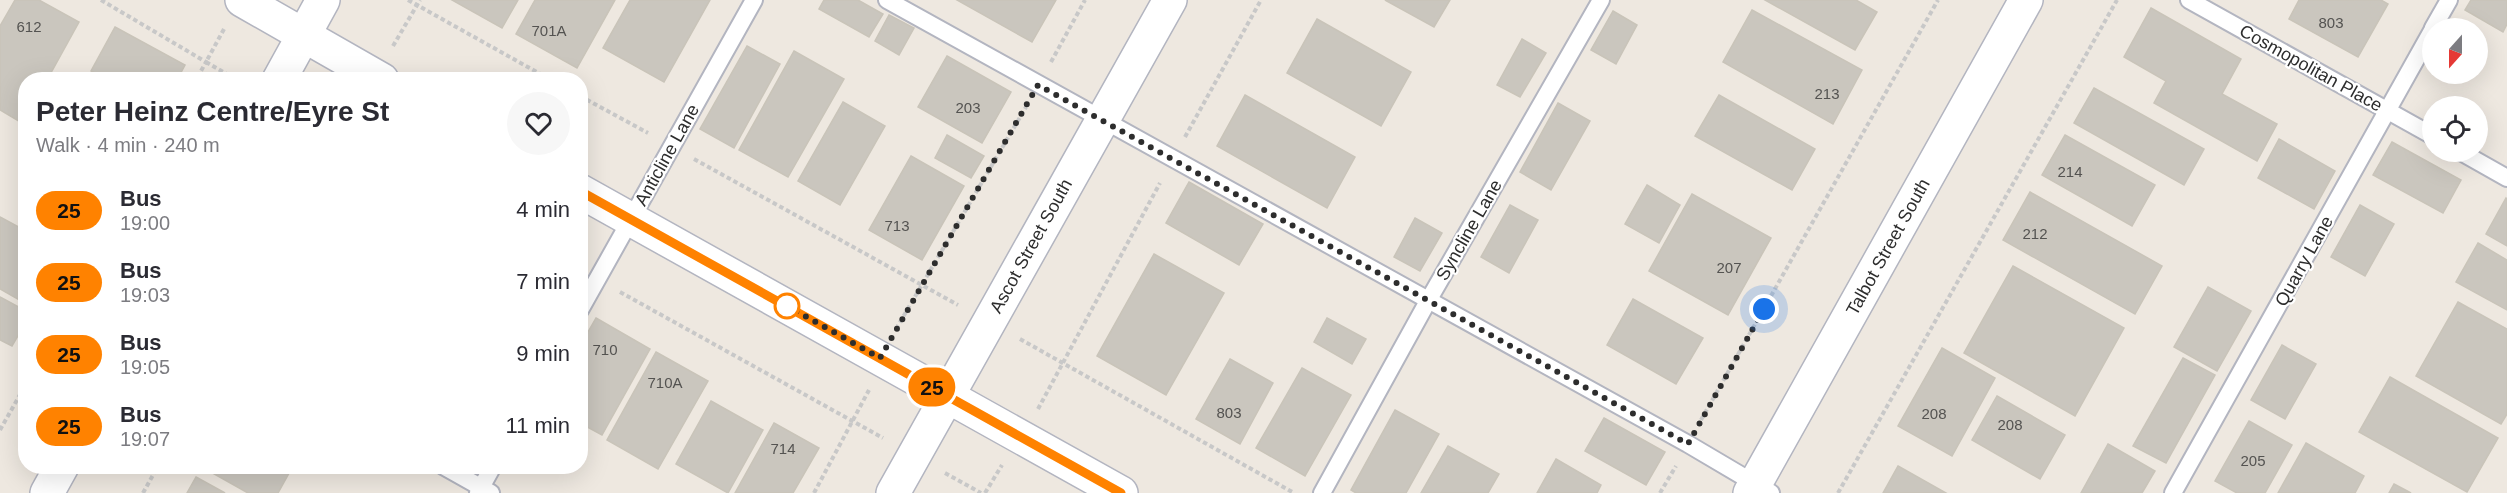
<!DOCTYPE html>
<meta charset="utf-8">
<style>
:root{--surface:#fff;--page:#f7f7f7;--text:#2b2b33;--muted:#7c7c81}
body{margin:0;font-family:Helvetica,sans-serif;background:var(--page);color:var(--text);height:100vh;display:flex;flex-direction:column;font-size:22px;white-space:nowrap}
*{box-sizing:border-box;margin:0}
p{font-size:20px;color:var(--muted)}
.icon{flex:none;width:33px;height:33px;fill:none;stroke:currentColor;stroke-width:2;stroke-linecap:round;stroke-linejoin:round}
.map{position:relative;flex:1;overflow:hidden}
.side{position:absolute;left:18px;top:72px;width:570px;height:402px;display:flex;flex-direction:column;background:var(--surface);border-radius:24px;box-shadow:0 6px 24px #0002}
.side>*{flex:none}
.badge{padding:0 12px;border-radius:20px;font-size:21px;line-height:39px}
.needle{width:39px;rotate:201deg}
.buttons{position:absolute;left:2422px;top:18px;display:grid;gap:12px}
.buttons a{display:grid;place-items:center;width:66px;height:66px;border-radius:50%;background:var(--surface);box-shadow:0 6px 24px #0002;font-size:30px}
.you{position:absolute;width:30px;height:30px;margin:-15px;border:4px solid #fff;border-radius:50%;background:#1a73e8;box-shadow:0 0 0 9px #1a73e833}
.map>.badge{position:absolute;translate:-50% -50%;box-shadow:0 0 0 3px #fff}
.round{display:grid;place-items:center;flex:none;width:63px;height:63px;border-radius:32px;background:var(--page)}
.head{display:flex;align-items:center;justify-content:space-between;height:102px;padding:0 18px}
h1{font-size:28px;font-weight:700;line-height:45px}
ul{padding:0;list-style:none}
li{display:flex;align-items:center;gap:18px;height:72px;padding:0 18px}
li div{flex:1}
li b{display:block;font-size:22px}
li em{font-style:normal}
li .badge{min-width:66px;font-weight:700;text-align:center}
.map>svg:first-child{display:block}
</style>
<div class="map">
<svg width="2507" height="493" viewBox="0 0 2507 493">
<rect width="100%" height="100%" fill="#eee8e0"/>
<!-- building -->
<g fill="#cac6be" stroke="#c9c4b9" stroke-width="1.5">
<polygon points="15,0 39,0 79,22 47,80 26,80 26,117 22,123 0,110 0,26"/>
<polygon points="452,0 518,0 502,28"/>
<polygon points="535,0 615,0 577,68 516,34"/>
<polygon points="630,0 710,0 664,82 603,48"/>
<polygon points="824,0 858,0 883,14 869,37 819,9"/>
<polygon points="957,0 1056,0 1032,42"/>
<polygon points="1385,0 1450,0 1434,27"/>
<polygon points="1765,0 1856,0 1877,12 1855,50"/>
<polygon points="2299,0 2381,0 2388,4 2358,57 2289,19"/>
<polygon points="2471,0 2507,0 2507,24 2503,32 2465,10"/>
<polygon points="2151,8 2241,59 2222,94 2277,124 2257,161 2154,103 2166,81 2124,57"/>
<polygon points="1752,10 1862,70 1833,124 1723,62"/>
<polygon points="1613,11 1637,25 1616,64 1591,50"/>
<polygon points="889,15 914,28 899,55 875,41"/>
<polygon points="1317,19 1411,72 1381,126 1287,73"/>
<polygon points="115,27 185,65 177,80 107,80 91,71"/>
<polygon points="1522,39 1546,53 1520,97 1497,85"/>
<polygon points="747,46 780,64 734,148 700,129"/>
<polygon points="794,51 844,79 788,177 739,150"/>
<polygon points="947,56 1011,92 982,143 918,107"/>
<polygon points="2094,88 2204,149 2184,185 2074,123"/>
<polygon points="1245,95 1355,157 1327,208 1217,146"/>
<polygon points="1719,95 1815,149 1792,190 1695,136"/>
<polygon points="843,102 885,126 840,205 798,181"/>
<polygon points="1558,103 1590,121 1551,190 1520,172"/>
<polygon points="947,135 984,156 971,178 935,158"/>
<polygon points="2065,135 2155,185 2132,226 2042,175"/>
<polygon points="2279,139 2335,171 2314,209 2258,178"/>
<polygon points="2392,142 2461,180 2443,213 2373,175"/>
<polygon points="911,156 964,186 922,260 869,230"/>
<polygon points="1189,182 1263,224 1239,265 1166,223"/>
<polygon points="1647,185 1680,205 1659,243 1625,224"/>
<polygon points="2030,192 2162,266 2135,314 2003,240"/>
<polygon points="1692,194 1771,238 1728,315 1649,271"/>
<polygon points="2506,198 2507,199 2507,246 2486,234"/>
<polygon points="1510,205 1538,220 1509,273 1481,257"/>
<polygon points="2360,205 2394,224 2365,276 2331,257"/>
<polygon points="0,217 26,231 26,298 23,302 0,289"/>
<polygon points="1415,218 1442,233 1420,271 1394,257"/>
<polygon points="2478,243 2507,260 2507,310 2456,282"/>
<polygon points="1154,254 1224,293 1166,395 1097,356"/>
<polygon points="2013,266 2124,328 2075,416 1964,353"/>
<polygon points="2208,287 2251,311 2217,371 2174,347"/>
<polygon points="0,297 26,311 26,322 12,346 0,340"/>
<polygon points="1633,299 1703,338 1676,384 1607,345"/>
<polygon points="2458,302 2507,329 2507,414 2501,424 2416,376"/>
<polygon points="596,318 650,349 602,435 580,423 580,346"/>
<polygon points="1327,318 1366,339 1352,364 1314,342"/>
<polygon points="2282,345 2316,364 2285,419 2251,400"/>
<polygon points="1942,348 1995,378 1952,456 1898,426"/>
<polygon points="656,352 708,381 658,469 607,440"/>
<polygon points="2183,358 2215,375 2166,463 2133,446"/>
<polygon points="1230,359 1273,383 1240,444 1196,419"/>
<polygon points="1302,368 1351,395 1305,476 1256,448"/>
<polygon points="2390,377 2498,438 2467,492 2359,432"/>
<polygon points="1997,396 2065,435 2040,479 1972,440"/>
<polygon points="711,401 763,430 728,493 676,464"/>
<polygon points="1395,410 1439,434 1406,493 1356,493 1351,490"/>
<polygon points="1604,418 1665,452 1646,485 1585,451"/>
<polygon points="2249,421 2292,445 2265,493 2237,493 2215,481"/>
<polygon points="774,423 819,448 793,493 735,493"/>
<polygon points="2306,443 2364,476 2355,493 2278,493"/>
<polygon points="2108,444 2155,471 2142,493 2081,493"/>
<polygon points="1448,446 1499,474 1488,493 1421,493"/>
<polygon points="1556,459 1601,485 1597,493 1537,493"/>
<polygon points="200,466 293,466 278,493 248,493"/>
<polygon points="1898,466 1946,493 1883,493"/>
<polygon points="196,477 225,493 187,493"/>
<polygon points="2394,484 2411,493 2389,493"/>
</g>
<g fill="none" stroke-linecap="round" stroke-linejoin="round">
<!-- lane casing -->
<g stroke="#b3b5c0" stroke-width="20">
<g id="lane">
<polyline points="887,0 1688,444 1771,493"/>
<polyline points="2189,0 2433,136"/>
<polyline points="2433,28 2449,0"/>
<polyline points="2461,152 2507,178"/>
<polyline points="580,310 754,0"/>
<polyline points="443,466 491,493"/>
<polyline points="478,493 493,466"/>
<polyline points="1322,493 1428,301 1601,0"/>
<polyline points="2173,493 2433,29"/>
</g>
</g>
<!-- street casing -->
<g stroke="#b3b5c0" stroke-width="36">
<g id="street">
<polyline points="279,80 323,0"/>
<polyline points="47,493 62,466"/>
<polyline points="893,493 1170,0"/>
<polyline points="1750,493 2026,0"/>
</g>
</g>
<!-- secondary casing -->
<g stroke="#b3b5c0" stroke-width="36">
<g id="secondary">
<polyline points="242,0 382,80"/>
<polyline points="580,191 1121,493"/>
</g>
</g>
<!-- path -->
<g stroke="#c8c8c8" stroke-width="4" stroke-dasharray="4.5 3" stroke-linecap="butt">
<polyline points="101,0 206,62 196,80"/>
<polyline points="408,0 551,80"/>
<polyline points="224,29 206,62 237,80"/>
<polyline points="393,46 420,0"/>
<polyline points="1051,62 1085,0"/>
<polyline points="580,96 648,133"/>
<polyline points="1185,137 1261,0"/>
<polyline points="694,159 958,305"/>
<polyline points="620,292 883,438"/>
<polyline points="896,329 1026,107"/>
<polyline points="1020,339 1294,493"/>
<polyline points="1038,409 1160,183"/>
<polyline points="1701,420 1938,0"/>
<polyline points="0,430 26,384"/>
<polyline points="945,473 981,493"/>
<polyline points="143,493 158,466"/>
<polyline points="814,493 869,390"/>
<polyline points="985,493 1002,465"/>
<polyline points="1660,493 1676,466"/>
<polyline points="1838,493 2117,0"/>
</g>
<!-- lane -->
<use href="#lane" stroke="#fff" stroke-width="16"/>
<!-- street -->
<use href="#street" stroke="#fff" stroke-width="33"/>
<!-- secondary -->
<use href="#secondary" stroke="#fff" stroke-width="33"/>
</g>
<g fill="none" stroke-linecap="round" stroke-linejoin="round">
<!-- line casing -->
<g stroke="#fff" stroke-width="14">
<polyline id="line" points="580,191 1121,493"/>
</g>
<!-- line -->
<use href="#line" stroke="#ff8200" stroke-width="9"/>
<!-- walk -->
<polyline stroke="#2d2d2d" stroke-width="6" stroke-dasharray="0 10.8" points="787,306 880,358 1038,85 1688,444 1764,309"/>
</g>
<!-- markers -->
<circle fill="#fff" stroke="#ff8200" stroke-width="3" cx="787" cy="306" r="12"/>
<g text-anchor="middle" stroke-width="4.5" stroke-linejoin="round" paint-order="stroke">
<!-- number labels -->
<g font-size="15" fill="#545351">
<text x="2331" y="28">803</text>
<text x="29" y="32">612</text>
<text x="549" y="36">701A</text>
<text x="1827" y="99">213</text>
<text x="968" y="113">203</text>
<text x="2070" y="177">214</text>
<text x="897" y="231">713</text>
<text x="2035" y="239">212</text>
<text x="1729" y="273">207</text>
<text x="605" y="355">710</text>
<text x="665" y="388">710A</text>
<text x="1229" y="418">803</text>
<text x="1934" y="419">208</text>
<text x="2010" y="430">208</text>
<text x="783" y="454">714</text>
<text x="2253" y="466">205</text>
</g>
<!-- street labels -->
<g font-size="18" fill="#2d2d2d" stroke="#fff">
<text transform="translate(2311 68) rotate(29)" y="6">Cosmopolitan Place</text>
<text transform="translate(667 155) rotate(-61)" y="6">Anticline Lane</text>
<text transform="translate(1469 230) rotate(-60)" y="6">Syncline Lane</text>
<text transform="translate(1031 246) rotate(-61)" y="6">Ascot Street South</text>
<text transform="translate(1888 247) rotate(-61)" y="6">Talbot Street South</text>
<text transform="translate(2304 261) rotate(-61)" y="6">Quarry Lane</text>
</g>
</g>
</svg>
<div class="buttons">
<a><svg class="needle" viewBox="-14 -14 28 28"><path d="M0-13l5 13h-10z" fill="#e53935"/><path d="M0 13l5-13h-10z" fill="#7c7c81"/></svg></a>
<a><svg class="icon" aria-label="locate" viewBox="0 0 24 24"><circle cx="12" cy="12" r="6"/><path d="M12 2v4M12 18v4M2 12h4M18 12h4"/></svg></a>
</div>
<div class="you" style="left:1764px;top:309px"></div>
<b class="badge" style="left:932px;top:387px;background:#ff8200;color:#111">25</b>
<section class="side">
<div class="head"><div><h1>Peter Heinz Centre/Eyre St</h1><p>Walk · 4 min · 240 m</p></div><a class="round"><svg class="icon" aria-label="heart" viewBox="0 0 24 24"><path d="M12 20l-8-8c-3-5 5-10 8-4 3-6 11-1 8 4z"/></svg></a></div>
<ul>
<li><span class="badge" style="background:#ff8200;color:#111">25</span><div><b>Bus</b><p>19:00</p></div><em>4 min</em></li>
<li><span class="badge" style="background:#ff8200;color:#111">25</span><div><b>Bus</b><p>19:03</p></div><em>7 min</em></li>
<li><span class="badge" style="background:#ff8200;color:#111">25</span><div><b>Bus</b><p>19:05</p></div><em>9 min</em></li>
<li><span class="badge" style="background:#ff8200;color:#111">25</span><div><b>Bus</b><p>19:07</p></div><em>11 min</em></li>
</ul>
</section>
</div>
